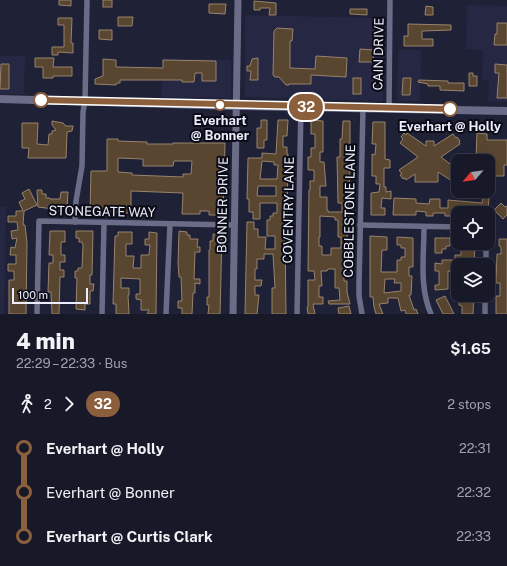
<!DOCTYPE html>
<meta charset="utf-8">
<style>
:root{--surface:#171929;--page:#202231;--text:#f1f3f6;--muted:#9ea0a8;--line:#363846}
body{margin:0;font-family:"Public Sans",sans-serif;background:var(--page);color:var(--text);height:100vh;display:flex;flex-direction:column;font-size:15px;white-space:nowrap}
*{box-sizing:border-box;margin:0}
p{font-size:13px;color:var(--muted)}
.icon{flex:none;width:22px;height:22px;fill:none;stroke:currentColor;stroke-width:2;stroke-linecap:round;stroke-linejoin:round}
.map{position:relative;height:314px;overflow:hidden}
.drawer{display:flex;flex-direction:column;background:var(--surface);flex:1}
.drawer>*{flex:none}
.badge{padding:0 8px;border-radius:13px;font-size:14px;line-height:26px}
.needle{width:26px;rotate:242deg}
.fabs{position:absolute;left:451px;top:154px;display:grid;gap:8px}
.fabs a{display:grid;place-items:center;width:44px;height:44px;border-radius:8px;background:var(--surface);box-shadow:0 4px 16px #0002,0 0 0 1px var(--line);font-size:20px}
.scale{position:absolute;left:12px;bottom:10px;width:76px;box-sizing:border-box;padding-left:4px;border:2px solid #eceefe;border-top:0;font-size:11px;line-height:14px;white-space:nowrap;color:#eceefe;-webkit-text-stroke:3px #0b0b15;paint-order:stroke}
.map>.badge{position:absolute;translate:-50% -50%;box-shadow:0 0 0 2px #fff}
.legs{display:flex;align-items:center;gap:6px;height:44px;padding:0 16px;font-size:13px}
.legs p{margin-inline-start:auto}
.summary{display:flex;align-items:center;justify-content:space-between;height:68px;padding:0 16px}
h1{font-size:22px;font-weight:800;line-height:30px}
ul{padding:0 16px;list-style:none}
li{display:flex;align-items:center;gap:14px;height:44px;font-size:15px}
li i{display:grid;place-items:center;width:6px;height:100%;margin:0 5px;background:currentColor}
li i::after{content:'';width:10px;height:10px;margin:-5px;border:3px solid;border-radius:50%;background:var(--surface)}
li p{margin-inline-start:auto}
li:first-child i{background:linear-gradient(#0000 50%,currentColor 0)}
li:last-child i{background:linear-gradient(currentColor 50%,#0000 0)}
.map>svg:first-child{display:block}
</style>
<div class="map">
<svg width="507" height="314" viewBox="0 0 507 314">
<rect width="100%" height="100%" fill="#1f2137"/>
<!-- built -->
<g fill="#262743">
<polygon points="467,5 507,6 507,102 488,101 489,80 482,80 483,50 466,49"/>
<polygon points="245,15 381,18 381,47 384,48 384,64 382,64 383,101 245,97"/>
<polygon points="398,50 421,50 420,101 397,101"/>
<polygon points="0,56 25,56 24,94 0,94"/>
<polygon points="162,58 231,60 231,98 162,97"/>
<polygon points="6,206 4,314 0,314 0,207"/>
</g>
<!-- building -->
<g fill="#594631" stroke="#98836c" fill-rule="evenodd">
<polygon points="59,0 71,0 71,6 59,5"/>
<rect x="103" y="0" width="9" height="7"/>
<polygon points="254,1 276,3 276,15 269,15 270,8 260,8 260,10 254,10"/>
<polygon points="209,4 226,4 225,14 209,13"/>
<polygon points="426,6 433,7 433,15 425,15"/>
<polygon points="350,9 367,9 367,15 350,14"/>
<polygon points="118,17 133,17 132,26 118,26"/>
<polygon points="58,18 72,18 71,43 73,43 73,53 58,52 58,55 52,55 52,47 64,47 64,25 58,25"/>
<polygon points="497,23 507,23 507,45 494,45 495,34 497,34"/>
<polygon points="408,24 451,25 451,30 422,31 422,39 433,39 433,46 404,46 404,36 408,36"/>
<polygon points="277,28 293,29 292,41 290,41 290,68 315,69 316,56 347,58 346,77 311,75 311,84 289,84 289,85 286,85 279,77 275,77 273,75 274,31"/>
<polygon points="99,30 112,30 112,40 99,39"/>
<polygon points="360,49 374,50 373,62 359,62"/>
<polygon points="35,58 54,58 53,67 72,67 72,76 53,76 53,78 43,78 43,67 35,67"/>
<polygon points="258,58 258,80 250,80 251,71 247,71 247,66 250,66 252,59"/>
<polygon points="103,59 116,60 116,67 163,68 163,60 216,61 216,81 202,81 202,73 195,73 194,82 182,82 182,80 120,80 120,83 117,83 116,85 95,84 95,79 103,76"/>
<polygon points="1,64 9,64 9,89 0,89"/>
<polygon points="495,64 507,65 507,98 497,98 499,73 495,73"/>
<polygon points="469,73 473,73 473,76 477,76 477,86 469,86"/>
<rect x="353" y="78" width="8" height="16"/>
<polygon points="403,78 411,78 410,95 402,95"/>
<polygon points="419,80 448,81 448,83 464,83 464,91 440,90 440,86 428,86 428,84 418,82"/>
<polygon points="261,120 267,120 267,140 264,140 264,148 257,148 257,128 261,128"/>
<path d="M278,120h10l-1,16h-4v11h4v7h1l-1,67v11h-2l1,82h-14v-26h3l-2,-34h-9v5h-7v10h-2v11h7l-1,6h-6v9h4l-2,19h-12l2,-92h7v7h4v8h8l-1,12h10v-13h-8v-16h3v-4h3v-3h4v-10h-17v16h-7v-7h-4v-13h-2l1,-41h14v-5l14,1zM262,161l12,1v3h4l-1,14h-17zM258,186h18v10h-19z"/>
<path d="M311,120l12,1v31h-3v10h4l2,24h-6v11h7v13h1v2h14v-9h-4l-1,-46h3v-18h2l1,-18h7v49l-2,38h1v12h-1l-1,21h1v21h-4v19h3v11l3,12h-21l-1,-3 12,-1 -1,-12h-4v-19h-7l-1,2h-6l1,15h-3v11h4v7h-10l2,10h-7l-1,-7h1v-27h7l-1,-9h-6l1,-81h1v-9h4v-11h-6v-13h3v-9h4v-14h-4zM320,216l15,1v3h3v17h3v11h-10v7h-9v-9h-3v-9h1z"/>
<polygon points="52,121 63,123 66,126 73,126 72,131 67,132 66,158 28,158 29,148 22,148 22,123 38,123 37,144 48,145 49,134 52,134 52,131 56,130 52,125"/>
<polygon points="373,122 385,122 385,159 390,160 390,168 384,168 384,187 386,187 386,192 391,191 391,199 382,198 381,208 385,208 385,215 371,215 371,193 379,192 380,184 376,184 376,176 372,176 372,154 375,155 376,144 372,144"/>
<polygon points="404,133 406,135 407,133 426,146 426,141 434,141 434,146 453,134 456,138 457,137 460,141 459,142 460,144 441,157 458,170 456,175 458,177 455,181 453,179 452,181 438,172 438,182 415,182 415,174 406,180 405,178 403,179 400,175 402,174 399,170 418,157 400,143 403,139 401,137"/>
<polygon points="477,133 487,134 487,140 507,140 507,165 504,165 504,176 494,176 494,165 489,165 489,159 476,158"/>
<path d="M107,139h11v2l29,1v2h26v-1h52l-2,72h-14v-4h-9v3h-18l1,-21 -52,-2v22l-41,-1 1,-41h16zM118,158l25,1v7h30l1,-5h18l-1,13h-8v3l-51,-2v-2l-14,-1z"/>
<polygon points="29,189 37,205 24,211 23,225 25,225 27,243 26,314 9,314 9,280 14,280 14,271 8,271 8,264 16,264 16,255 10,255 11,247 15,248 17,238 12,239 11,231 18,230 17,222 8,222 8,216 16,216 16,211 23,211 19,202 25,199 22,193"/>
<polygon points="37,190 42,190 42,194 46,194 46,198 50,198 50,199 60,199 61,192 68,192 67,208 60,207 60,211 53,211 53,209 38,207"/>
<polygon points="483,197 489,197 488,212 455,213 455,216 445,216 445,213 433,213 433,216 426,216 426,212 416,211 416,215 393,215 394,198 416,199 416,203 429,204 430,199 440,199 440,208 448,208 448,200 482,203"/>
<polygon points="501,203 505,207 507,206 507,215 503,219 494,210"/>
<polygon points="50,231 65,231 65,242 61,242 61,255 65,255 65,262 60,262 60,270 64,270 64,277 60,277 59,314 52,314 51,292 48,292 49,263 53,263 53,255 49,255"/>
<polygon points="76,231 93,231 92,275 90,275 90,284 94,284 93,291 90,291 90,304 85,304 85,310 76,309 77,278 75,278 75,271 78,271 78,268 82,268 83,245 82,242 79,242 79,238 76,238"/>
<polygon points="179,231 187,232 187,235 190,235 190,239 198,239 197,247 200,247 200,252 195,252 194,279 200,279 200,284 195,283 195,293 193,293 192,314 182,314 182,308 178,308 178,301 182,301 181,277 179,277 178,263"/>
<polygon points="118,232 132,232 132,244 126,244 126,256 134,256 133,268 141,268 141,255 149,255 150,245 145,245 145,239 149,239 149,232 157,233 156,314 147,314 149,310 141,310 141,300 136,299 136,294 140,294 140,279 121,278 121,288 129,288 129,295 128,295 129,314 116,314 116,304 113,304 115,236 118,236"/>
<polygon points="213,234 222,234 220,314 208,314 209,305 207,305 207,297 209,297 209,250 210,250 210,241 213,241"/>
<path d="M370,236l17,1v13h-5l-1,22h16v-12h4v-3h4v-9h-4v-3h-4v-8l16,1v29h-4v9h3l-1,19h-2l5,15 2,-1 2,5h-12l-1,-4 -4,1 -3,-13h-10v5l-9,1 4,10h-7l-2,-7 -1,-10h-3zM385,279h10l-1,4h7v8l-17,2z"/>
<polygon points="435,238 450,238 450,246 446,246 446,249 442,249 442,253 435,253"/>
<polygon points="499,239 507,239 507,314 496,314 496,296 500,296 500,283 496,283 497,254 501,254 501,247 499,246"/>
<polygon points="461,243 475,243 474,265 454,265 454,272 448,271 448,289 435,290 435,285 439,285 439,271 435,271 435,263 442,264 442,260 455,260 455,255 461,255"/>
<polygon points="460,295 474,295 473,314 462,314 462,306 459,305"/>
<polygon points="445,296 454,314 443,314 436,300"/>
<polygon points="349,306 351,314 339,314 338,308"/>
</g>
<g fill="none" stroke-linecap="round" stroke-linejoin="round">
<!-- minor -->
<g stroke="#6b6d88" stroke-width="5.5">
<polyline points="389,108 390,0"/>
<polyline points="75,222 76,201 82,166 83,112 85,101 87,0"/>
<polyline points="360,225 458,227"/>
<path d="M424,227c0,29 -5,60 7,87"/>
<polyline points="486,265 486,243"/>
<polyline points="37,314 39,221 233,225"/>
<polyline points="102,314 104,223"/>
<polyline points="166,314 170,224"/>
<polyline points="297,314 301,106"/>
<polyline points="362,314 359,296 359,285 363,108"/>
<polyline points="485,314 485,295"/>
</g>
<!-- tertiary -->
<polyline stroke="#6b6d88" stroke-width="7" points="233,314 238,0"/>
<!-- secondary -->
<polyline stroke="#6b6d88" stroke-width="8" points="0,99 237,106 507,111"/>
</g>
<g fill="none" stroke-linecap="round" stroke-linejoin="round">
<!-- line-1 casing -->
<g stroke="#fff" stroke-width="9">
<polyline id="line-1" points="41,100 450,109"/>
</g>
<!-- line-1 -->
<use href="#line-1" stroke="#8b5e3c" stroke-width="6"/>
</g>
<!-- markers -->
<g fill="#fff" stroke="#8b5e3c" stroke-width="2">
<circle cx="41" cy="100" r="7"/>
<circle cx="220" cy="105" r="5"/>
<circle cx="450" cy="109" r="7"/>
</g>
<g text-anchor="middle" stroke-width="4" stroke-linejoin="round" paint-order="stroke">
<!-- street labels -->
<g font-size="13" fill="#eceefe" stroke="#0b0b15">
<text transform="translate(378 54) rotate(-89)" y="5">CAIN DRIVE</text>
<text transform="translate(222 205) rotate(-89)" y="5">BONNER DRIVE</text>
<text transform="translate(288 210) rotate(-89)" y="5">COVENTRY LANE</text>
<text transform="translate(102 211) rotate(1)" y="5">STONEGATE WAY</text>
<text transform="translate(349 211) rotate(-89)" y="5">COBBLESTONE LANE</text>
</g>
<!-- stop labels -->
<g font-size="13" font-weight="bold" fill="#eceefe" stroke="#0b0b15">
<text x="220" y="125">Everhart<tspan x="220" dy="15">@ Bonner</tspan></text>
<text x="450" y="131">Everhart @ Holly</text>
</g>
</g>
</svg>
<div class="fabs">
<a><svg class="needle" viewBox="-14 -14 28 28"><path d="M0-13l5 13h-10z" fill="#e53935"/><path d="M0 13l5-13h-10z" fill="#9ea0a8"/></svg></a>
<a><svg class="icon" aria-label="locate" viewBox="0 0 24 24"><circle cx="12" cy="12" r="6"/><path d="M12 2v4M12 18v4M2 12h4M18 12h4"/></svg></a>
<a><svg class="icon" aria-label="layers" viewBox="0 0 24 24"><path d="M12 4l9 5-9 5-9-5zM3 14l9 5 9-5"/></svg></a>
</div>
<div class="scale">100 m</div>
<b class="badge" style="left:306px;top:107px;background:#8b5e3c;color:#fff">32</b>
</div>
<section class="drawer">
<div class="summary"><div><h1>4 min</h1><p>22:29 – 22:33 · Bus</p></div><b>$1.65</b></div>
<div class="legs"><svg class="icon" aria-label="walk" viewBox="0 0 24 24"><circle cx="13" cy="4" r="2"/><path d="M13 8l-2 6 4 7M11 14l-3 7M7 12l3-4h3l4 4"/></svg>2<svg class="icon" aria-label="forward" viewBox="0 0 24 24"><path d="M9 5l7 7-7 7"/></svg><b class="badge" style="background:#8b5e3c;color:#fff">32</b><p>2 stops</p></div>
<ul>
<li><i style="color:#8b5e3c"></i><b>Everhart @ Holly</b><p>22:31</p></li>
<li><i style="color:#8b5e3c"></i><span>Everhart @ Bonner</span><p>22:32</p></li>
<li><i style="color:#8b5e3c"></i><b>Everhart @ Curtis Clark</b><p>22:33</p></li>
</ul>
</section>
